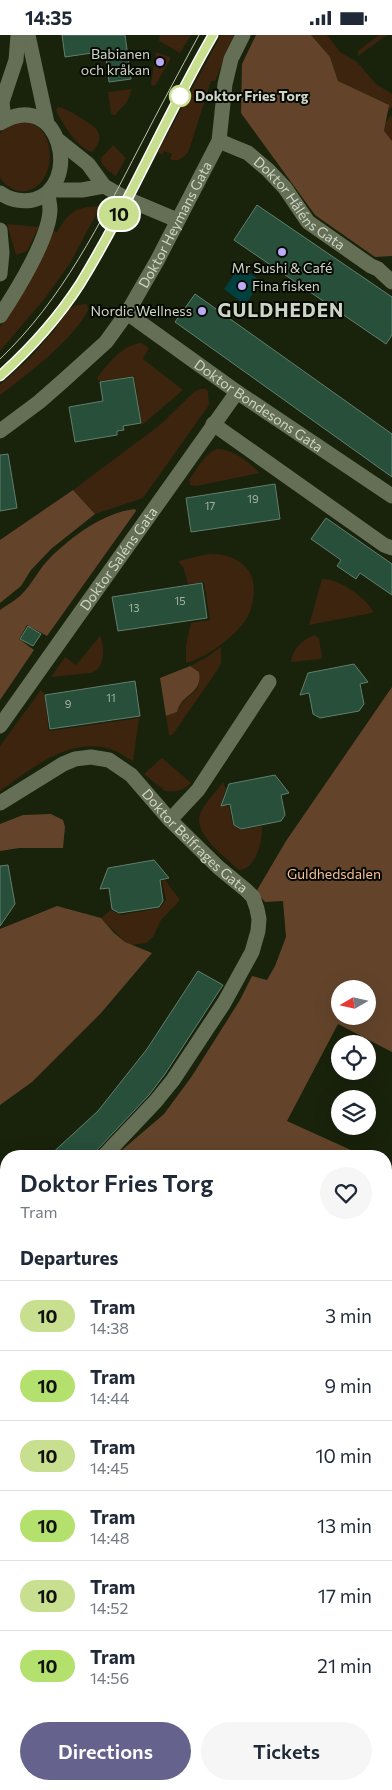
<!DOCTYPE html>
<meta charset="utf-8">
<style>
:root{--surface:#fff;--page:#f6f6f7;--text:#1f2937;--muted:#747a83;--line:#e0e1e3;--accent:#65638d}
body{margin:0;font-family:Commissioner,sans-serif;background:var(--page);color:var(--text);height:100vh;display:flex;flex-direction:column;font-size:19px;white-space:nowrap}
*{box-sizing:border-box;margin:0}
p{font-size:16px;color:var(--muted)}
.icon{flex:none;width:28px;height:28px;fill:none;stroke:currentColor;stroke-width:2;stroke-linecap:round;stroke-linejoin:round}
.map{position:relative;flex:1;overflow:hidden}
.side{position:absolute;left:0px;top:1115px;width:392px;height:640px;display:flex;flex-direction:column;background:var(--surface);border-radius:20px 20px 0 0;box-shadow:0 5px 20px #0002}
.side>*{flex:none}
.badge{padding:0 10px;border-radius:16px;font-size:18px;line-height:32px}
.needle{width:32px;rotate:261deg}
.tools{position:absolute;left:331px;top:945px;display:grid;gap:10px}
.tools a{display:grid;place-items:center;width:45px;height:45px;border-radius:50%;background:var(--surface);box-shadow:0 5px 20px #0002;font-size:25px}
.map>.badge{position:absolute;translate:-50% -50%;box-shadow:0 0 0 2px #fff}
h2{padding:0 20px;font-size:19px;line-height:45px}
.round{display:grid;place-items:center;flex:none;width:52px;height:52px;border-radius:26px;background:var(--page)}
.overview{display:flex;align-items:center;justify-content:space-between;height:85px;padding:0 20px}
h1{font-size:24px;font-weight:600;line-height:38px}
.primary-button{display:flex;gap:10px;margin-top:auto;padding:10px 20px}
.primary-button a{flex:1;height:58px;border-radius:30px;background:var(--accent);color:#fff;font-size:20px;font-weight:600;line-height:58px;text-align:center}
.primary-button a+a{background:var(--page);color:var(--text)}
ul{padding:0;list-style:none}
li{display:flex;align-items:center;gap:15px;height:70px;padding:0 20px;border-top:1px solid var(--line)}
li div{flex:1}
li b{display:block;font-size:19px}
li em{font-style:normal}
li .badge{min-width:55px;font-weight:700;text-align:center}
.status{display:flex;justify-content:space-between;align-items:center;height:35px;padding:0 25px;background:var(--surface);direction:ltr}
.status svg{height:14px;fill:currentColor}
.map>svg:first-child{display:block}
</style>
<div class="status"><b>14:35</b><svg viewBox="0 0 49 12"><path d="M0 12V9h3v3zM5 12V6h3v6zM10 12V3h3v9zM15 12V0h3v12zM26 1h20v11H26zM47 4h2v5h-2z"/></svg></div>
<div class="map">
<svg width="392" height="1755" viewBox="0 0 392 1755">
<rect width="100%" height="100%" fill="#19220b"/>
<!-- green -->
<g fill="#3c240f">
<polygon points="160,0 191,0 180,18 159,6"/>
<path d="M221,0h13l-19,46h-4l-22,69c-4,7 -11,13 -19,9l2,-5 -8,-3 -2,4 -4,-3z"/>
<polygon points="311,0 327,0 340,17 357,27 376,49 392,59 392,71 388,76 388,70 338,46 330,22"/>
<polygon points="379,0 387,0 358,21 358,16"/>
<polygon points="156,17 170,22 170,25 156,49 153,51 151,49"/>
<polygon points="132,54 127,67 115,80 113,80 111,78 108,57"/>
<path d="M58,72c9,2 15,6 23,11 15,9 27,17 11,34 -13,-2 -31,-30 -36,-42z"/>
<polygon points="392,79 392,106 384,97 386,87"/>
<path d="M21,86c4,1 9,1 12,3 25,11 22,62 -7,67 -11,2 -20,-5 -26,-13v-45l5,-5z"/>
<path d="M113,110l13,13 -10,18c-7,-5 -15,-9 -15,-18z"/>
<path d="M98,171l1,3 -29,54 -24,34 -46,54v-24l21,-32 30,-65 6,2c13,-21 17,-24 41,-26z"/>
<polygon points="7,189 39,192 27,216 16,220"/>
<path d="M87,269l1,6c-14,29 -61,65 -88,85v-10l30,-27 25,-29 14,-20 8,-4z"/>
<path d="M141,308l8,5 -6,11 40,31 -41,35 -8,-49 -35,5 -2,-3c11,-14 25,-33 44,-35z"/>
<polygon points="200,354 206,354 208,356 209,370 143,463 95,479 73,455 160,390 194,357"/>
<path d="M217,414c13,-1 35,14 42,24l-62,13 -7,-1 -1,-5c8,-11 15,-26 28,-31z"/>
<path d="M208,519c29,-1 51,15 45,46 -1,8 -4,15 -8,21 -13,18 -38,36 -59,42v-18l5,-22 19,-3 -6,-38 -16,2 -5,-17 -5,-6z"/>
<path d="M322,544c16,-1 43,18 51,32l-1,2 -63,12z"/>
<path d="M315,600l4,3 3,19 -1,2 -30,3c1,-13 12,-23 24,-27z"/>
<path d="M100,601l1,1c3,13 5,30 -10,36l-40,4 14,-20 11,8z"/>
<polygon points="221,612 221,628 218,634 173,699 169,701 166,681 177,677 179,670 198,653 199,637 190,631 207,622"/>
<path d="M41,655l3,3 5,38 90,-13 -6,43c-6,-3 -11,-7 -17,-10 -44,-17 -82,16 -116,40v-45z"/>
<path d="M162,723l29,25c-7,7 -16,10 -26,8l-21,-17z"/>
<path d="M223,747l3,7 -3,8 2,9h4l4,19 8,5 21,-4c1,14 -6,44 -23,44 -13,-12 -46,-36 -39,-56 3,-9 17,-23 23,-32z"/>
<polygon points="165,845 180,865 161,885 153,902 146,908 132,910 125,907 101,883 111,875 120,880 160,873 166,865 162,846"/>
<polygon points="92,1749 108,1749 108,1755 90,1755"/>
</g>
<!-- forest -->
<g fill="#63442b" fill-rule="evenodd">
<polygon points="256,0 311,0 330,22 338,46 389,70 384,96 392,106 392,221 375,222 315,180 241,78 242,29"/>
<polygon points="73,455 95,479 51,514 31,535 21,551 0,568 0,505"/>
<path d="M135,474l1,2 -89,125 -20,-11 -8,14 15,11 -34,50v-90c7,-5 16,-10 22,-16 10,-10 17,-25 28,-36 22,-22 53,-45 85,-49z"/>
<path d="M190,631l9,6c4,23 -18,21 -22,40l-11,4 -6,-38z"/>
<path d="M392,652v365l-54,-28 -51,97 77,35h-249l49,-42 28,-38 48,-76 12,-24 15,4 8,-14 11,-29 -3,-36 -18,1 -9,-10 30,-51zM340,954h28v27h-28z"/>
<polygon points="51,779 63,785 65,792 63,813 19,813 0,816 0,789 23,780"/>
<polygon points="57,871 101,883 114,898 125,907 152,918 101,978 32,1047 0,1070 0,894"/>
<polygon points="386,1132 392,1134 392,1427 386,1427"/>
<polygon points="6,1204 6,1365 0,1369 0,1207"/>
<polygon points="392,1555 392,1626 386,1627 386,1559"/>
</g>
<!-- water -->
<polygon fill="#00403f" points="240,231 261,246 245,270 224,254"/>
<!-- building -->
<g fill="#274f3a" stroke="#627e6e">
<polygon points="62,0 125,0 131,44 109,47 105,16 65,22"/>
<polygon points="257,170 392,262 392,300 386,309 234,205"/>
<polygon points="195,259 392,399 392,442 175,287"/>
<polygon points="133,342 141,388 123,391 124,395 117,396 117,400 75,407 69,372 103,366 100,347"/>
<polygon points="8,419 17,473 0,476 0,420"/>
<polygon points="275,449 280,484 191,497 186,463"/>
<polygon points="326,483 392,529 392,560 360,538 356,544 337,531 341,525 311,504"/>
<polygon points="202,548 207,583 118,596 112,562"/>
<polygon points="28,591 41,599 33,611 20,604"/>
<polygon points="354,629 368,647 360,649 364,669 359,676 320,683 313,679 309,658 300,660 308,638"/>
<polygon points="135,646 140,681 50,694 45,660"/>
<polygon points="275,740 289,758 281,760 285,780 281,786 241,794 234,790 230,769 221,771 229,749"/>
<polygon points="154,825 169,843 160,845 163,866 159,872 119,878 112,874 109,853 100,854 108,833"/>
<polygon points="8,830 15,869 0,891 0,831"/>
<polygon points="198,936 223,950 165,1039 149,1060 97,1115 95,1121 49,1121 98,1076 147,1014"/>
</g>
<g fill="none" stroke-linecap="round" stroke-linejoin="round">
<!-- minor -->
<g stroke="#646f55" stroke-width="15">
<polyline points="28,0 47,88"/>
<polyline points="4,85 2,67 16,25 18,0"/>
<path d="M0,88c61,-37 83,65 33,77 -11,2 -23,0 -33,-7"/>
<polyline points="58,105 88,129 104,151 127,164 177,185"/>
<path id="s1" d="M219,106l29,12 20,17 17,18 23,34 63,44 7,3 14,13"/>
<polyline points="51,155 82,155 104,151"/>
<polyline points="0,195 2,218 0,239"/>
<path id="s2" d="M127,278l110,79 155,104"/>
<path d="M0,281c16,-24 50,-79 50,-107 0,-5 -2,-11 -2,-16"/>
<polyline points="213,389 384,510 392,513"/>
<path id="s3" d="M0,396l39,-29 24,-21 43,-39 21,-29 30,-52 62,-120 6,-57 6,-25 12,-24"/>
<path id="s4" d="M0,691l237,-334"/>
<path id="s5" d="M0,768l63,-39 12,-5 16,-2 18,3 22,15 39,45 48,47 28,23 7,7 4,12 2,10 -1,12 -6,21 -28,51 -51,77 -17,21 -52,55"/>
<polyline points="170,785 198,755 269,647"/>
<polyline points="0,1202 6,1198"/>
<polyline points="0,1608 6,1610"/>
<polyline points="0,1659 6,1661"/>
<polyline points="386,1683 392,1681"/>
<polyline points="386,1706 392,1707"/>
<polyline points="272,1749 302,1755"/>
<polyline points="338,1749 373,1755"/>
<polyline points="135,1755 137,1749"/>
<polyline points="391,1755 392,1755"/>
</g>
<!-- tram -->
<g stroke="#bac1b1" stroke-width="1">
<path d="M0,324c63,-60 100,-136 140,-213 19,-37 39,-74 59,-111"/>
<path d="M0,341c102,-91 146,-225 213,-341"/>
<polyline points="0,1627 6,1629"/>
<polyline points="0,1637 6,1639"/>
<polyline points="386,1731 392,1732"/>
<polyline points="386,1741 392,1742"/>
</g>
</g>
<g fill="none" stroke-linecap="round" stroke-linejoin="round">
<!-- line casing -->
<g stroke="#fff" stroke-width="11">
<path id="line" d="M0,341c30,-27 58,-58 80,-92 49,-80 86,-168 133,-249"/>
</g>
<!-- line -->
<use href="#line" stroke="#c7df8e" stroke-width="8"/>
</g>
<!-- markers -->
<g fill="#bbaaf6" stroke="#070a03" stroke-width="2">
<circle cx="160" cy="27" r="5"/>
<circle cx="282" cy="217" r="5"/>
<circle cx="242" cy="251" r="5"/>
<circle cx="202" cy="276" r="5"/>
</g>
<circle fill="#fff" stroke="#c7df8e" stroke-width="2.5" cx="180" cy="61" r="10"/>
<g text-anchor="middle" stroke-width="4" stroke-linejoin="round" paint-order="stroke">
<!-- number labels -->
<g font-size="11" fill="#a4b4a3">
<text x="253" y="468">19</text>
<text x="210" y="475">17</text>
<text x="180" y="570">15</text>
<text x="134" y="577">13</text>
<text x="111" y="667">11</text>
<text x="68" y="673">9</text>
</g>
<!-- poi labels -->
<g font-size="14" fill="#ced5c6" stroke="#070a03" text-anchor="end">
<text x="150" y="24">Babianen<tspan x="150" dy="16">och kråkan</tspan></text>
<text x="282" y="238" text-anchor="middle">Mr Sushi &amp; Café</text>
<text x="252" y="256" text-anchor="start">Fina fisken</text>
<text x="192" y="281">Nordic Wellness</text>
</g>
<!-- stop labels -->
<g font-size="14" font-weight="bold" fill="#ced5c6" stroke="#070a03" text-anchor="start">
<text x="195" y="66">Doktor Fries Torg</text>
</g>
<!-- street labels -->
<g font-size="14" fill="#ced5c6" stroke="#070a03">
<text dy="5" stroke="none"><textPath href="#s1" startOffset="104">Doktor Håléns Gata</textPath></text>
<text dy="5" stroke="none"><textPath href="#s3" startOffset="275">Doktor Heymans Gata</textPath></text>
<text dy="5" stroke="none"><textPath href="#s2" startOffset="161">Doktor Bondesons Gata</textPath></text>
<text dy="5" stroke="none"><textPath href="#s4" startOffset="205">Doktor Saléns Gata</textPath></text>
<text dy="5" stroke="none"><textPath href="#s5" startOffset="240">Doktor Belfrages Gata</textPath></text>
</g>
<!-- park labels -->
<g font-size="14" fill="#f8bf93" stroke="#070a03">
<text x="334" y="844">Guldhedsdalen</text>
</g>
<!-- district labels -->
<g font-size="19" font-weight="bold" letter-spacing="1" fill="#ced5c6" stroke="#070a03">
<text x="281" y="282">GULDHEDEN</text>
</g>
</g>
</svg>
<div class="tools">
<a><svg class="needle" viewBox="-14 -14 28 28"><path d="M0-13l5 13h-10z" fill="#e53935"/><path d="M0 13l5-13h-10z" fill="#747a83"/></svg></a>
<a><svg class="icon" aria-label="locate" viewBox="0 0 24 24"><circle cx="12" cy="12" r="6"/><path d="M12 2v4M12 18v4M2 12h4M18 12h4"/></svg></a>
<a><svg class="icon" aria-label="layers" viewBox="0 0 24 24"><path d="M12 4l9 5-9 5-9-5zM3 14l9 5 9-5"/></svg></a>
</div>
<b class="badge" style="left:119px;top:179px;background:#c7df8e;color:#111">10</b>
<section class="side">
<div class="overview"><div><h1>Doktor Fries Torg</h1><p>Tram</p></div><a class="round"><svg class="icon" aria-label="heart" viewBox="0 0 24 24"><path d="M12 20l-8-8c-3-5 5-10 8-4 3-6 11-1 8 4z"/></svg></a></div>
<h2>Departures</h2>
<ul>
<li><span class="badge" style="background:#c7df8e;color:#111">10</span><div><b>Tram</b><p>14:38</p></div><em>3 min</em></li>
<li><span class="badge" style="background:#b4e16e;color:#111">10</span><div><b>Tram</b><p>14:44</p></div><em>9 min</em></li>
<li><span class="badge" style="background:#c7df8e;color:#111">10</span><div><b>Tram</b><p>14:45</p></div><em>10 min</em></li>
<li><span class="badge" style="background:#b4e16e;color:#111">10</span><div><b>Tram</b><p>14:48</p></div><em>13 min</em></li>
<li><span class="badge" style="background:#c7df8e;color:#111">10</span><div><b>Tram</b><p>14:52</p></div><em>17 min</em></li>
<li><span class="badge" style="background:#b4e16e;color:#111">10</span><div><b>Tram</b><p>14:56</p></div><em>21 min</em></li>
</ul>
<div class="primary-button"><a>Directions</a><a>Tickets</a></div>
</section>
</div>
